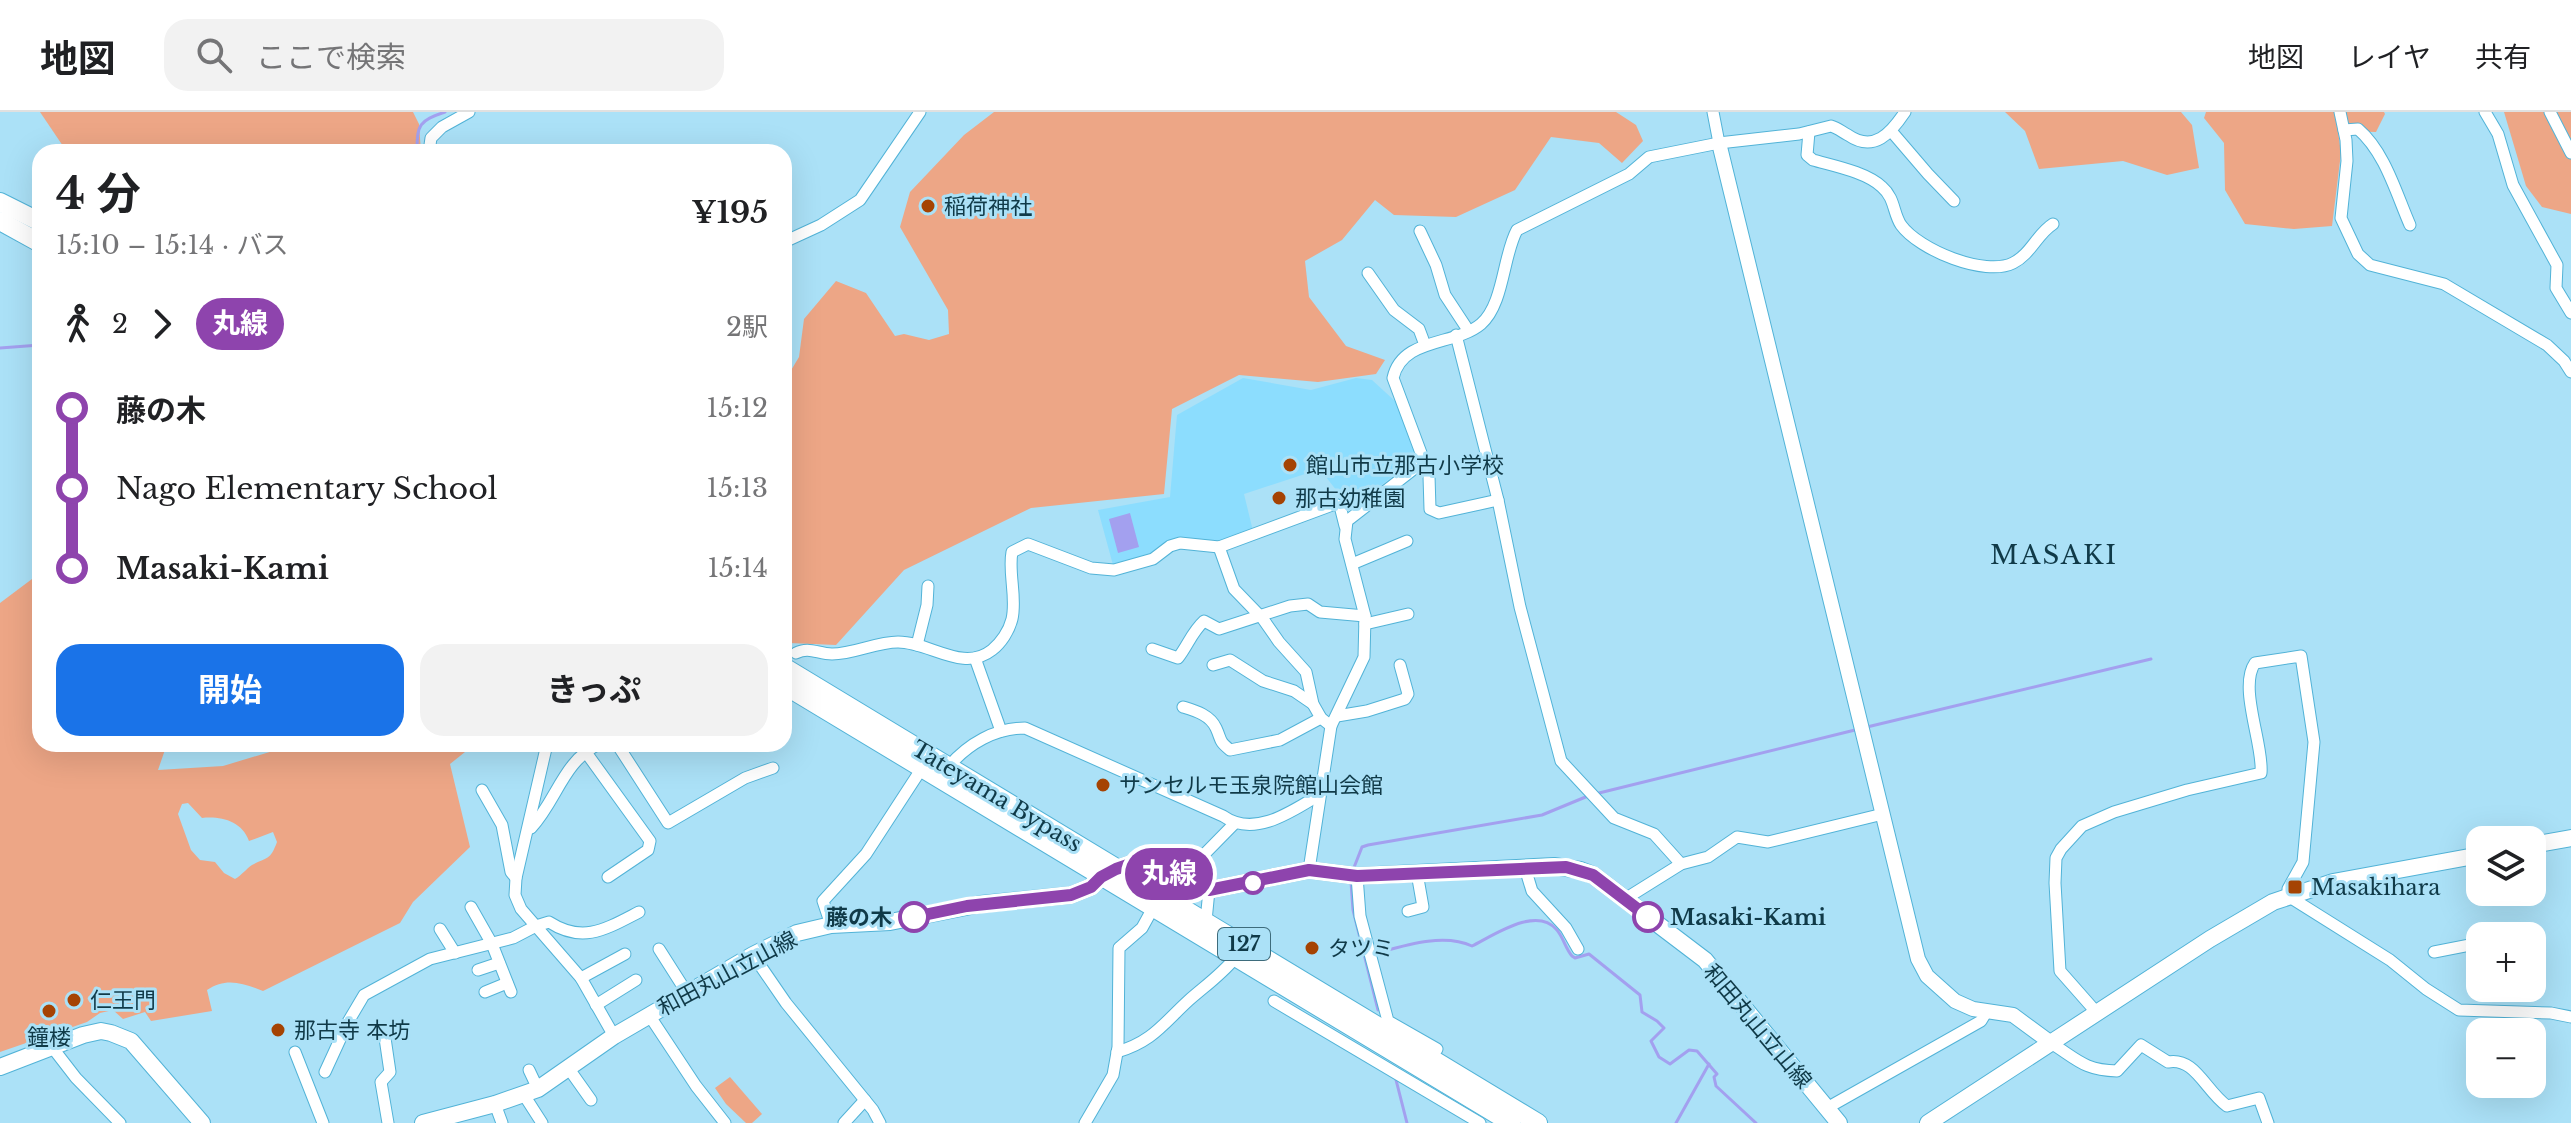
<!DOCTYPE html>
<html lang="ja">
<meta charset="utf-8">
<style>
:root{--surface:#fff;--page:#f2f2f2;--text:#202124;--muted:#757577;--line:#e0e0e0;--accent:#1a73e8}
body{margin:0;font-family:"Libre Baskerville","Noto Sans JP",serif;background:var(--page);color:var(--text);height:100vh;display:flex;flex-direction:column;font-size:30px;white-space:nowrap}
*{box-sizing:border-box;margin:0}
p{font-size:26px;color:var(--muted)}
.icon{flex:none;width:44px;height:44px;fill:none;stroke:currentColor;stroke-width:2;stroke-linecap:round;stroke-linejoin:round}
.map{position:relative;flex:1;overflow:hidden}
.drawer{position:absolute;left:32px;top:32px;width:760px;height:608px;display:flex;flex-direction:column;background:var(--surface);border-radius:24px;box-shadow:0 8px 32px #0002}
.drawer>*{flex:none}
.badge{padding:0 16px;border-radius:26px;font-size:28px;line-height:52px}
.tools{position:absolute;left:2466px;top:714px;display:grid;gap:16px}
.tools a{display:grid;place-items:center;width:80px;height:80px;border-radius:16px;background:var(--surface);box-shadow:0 8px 32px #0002;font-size:40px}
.map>.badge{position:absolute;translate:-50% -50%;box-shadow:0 0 0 4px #fff}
.legs{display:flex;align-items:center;gap:12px;height:88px;padding:0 24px;font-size:26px}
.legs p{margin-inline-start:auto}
.headline{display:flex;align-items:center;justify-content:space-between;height:136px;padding:0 24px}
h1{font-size:44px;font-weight:700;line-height:60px}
.primary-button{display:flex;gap:16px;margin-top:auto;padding:16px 24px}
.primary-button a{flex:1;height:92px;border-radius:24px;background:var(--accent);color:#fff;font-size:32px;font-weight:700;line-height:92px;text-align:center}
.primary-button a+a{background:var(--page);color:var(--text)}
ul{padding:0 24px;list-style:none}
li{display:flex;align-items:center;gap:28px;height:80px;font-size:30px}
li i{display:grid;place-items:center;width:12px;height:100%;margin:0 10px;background:currentColor}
li i::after{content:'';width:20px;height:20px;margin:-10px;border:6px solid;border-radius:50%;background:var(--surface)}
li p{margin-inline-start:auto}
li:first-child i{background:linear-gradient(#0000 50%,currentColor 0)}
li:last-child i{background:linear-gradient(currentColor 50%,#0000 0)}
header{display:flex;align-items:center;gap:48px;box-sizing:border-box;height:112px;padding:0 40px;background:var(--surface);border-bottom:2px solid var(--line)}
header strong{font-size:38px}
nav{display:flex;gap:44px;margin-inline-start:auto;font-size:28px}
.search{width:560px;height:72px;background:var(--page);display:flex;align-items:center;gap:20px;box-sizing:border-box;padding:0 28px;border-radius:24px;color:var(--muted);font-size:30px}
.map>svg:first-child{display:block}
</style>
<header>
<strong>地図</strong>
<div class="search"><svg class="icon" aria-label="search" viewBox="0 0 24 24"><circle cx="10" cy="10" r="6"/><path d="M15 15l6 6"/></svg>ここで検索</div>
<nav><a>地図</a><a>レイヤ</a><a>共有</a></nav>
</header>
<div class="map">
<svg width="2571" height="1011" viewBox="0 0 2571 1011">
<rect width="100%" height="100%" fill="#abe1f7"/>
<!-- built -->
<polygon fill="#8cddfe" points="1243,266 1311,278 1356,266 1372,268 1396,290 1416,346 1351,397 1326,365 1311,360 1244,382 1253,419 1217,429 1171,427 1149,444 1113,453 1098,398 1170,385 1177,303"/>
<!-- green -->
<g fill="#eda686" fill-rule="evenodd">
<polygon points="40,0 413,0 419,12 421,40 67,40"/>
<polygon points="994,0 1616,0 1636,13 1643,29 1622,51 1599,31 1551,25 1515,78 1456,105 1394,103 1375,88 1342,128 1305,149 1309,185 1346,234 1385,248 1376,262 1318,270 1239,263 1172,297 1164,382 1031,396 904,458 836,533 789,531 784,528 784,270 799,245 804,207 836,169 866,181 895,224 904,222 929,228 949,222 948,198 900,115 910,80 964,23"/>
<polygon points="2005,0 2181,0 2192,13 2199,56 2167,63 2123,49 2039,57 2025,19"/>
<polygon points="2206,0 2384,0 2385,2 2376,20 2338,19 2341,41 2332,114 2294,117 2245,112 2225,78 2224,31 2204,6"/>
<polygon points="2504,0 2571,0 2571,102 2542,95 2526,74"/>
<path d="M40,461v171h127l-9,26 65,-4 73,-22h179l-25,20 20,83 -57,55 -13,21 -137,68c-20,-8 -37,-14 -56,-1l5,21 -61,10 -6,-9 -22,7 -10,-9 -13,3 -13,9 -87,30v-449zM188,691l14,15c19,-2 40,3 47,23l24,-9 4,10c-7,19 -10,15 -25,23 -6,4 -10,10 -17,14l-11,-6 -9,-11 -15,-2 -9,-10 -13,-36 4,-10z"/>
<polygon points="730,965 762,1002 752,1011 746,1011 726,992 715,976"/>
</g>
<!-- water -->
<polygon fill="#a3a0ef" points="1130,401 1139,435 1118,441 1109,407"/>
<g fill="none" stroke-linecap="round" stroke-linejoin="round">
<!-- stream -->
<g stroke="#a3a0ef" stroke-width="3">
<path d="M417,40c0,-28 2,-31 28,-40"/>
<polyline points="0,236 40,233"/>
<polyline points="1867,615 2151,547"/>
<polyline points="1595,682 1855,618"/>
<polyline points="1353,758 1362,735 1368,733 1542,703 1588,684"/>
<polyline points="1351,770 1353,798 1378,898"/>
<path d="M1377,841c29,-8 67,-20 95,-7 22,-11 64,-40 84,-17 7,7 9,19 16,27l3,2 14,-4 51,41 2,17 15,9 7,7 -13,13 8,16 11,7 19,-14 8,1 20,23 -3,3 2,9 40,37"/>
<polyline points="1395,964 1407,1011"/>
<polyline points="1676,1011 1709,952"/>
</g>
<!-- minor casing -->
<g stroke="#52b3d7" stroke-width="13">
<g id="minor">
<polyline points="1713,0 1719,31"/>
<polyline points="2340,0 2346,28 2347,49 2341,106 2358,142 2370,153 2444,172 2547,233 2564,249 2571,260"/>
<polyline points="2485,0 2498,22 2513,73 2557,153 2556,176 2571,201"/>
<polyline points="2550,0 2571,41"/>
<path d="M2344,18l14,-1c27,23 38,64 52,96"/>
<path d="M1809,20l-2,23 6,5c21,6 53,12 69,27 13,11 11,26 19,38 18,25 84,52 112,38 18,-9 24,-29 40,-39"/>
<polyline points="1892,20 1928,62 1954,89"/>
<polyline points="429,40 431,26 442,15 469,0"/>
<polyline points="1420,119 1436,153 1445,183 1468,218"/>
<polyline points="784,130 821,113 860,88 920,0"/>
<polyline points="1368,161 1394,198 1419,217 1425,233"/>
<polyline points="1456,223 1498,388 1520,495 1561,649 1614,706 1654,722 1681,752"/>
<polyline points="1424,349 1429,364 1430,397 1439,401 1498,388"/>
<polyline points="1219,435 1234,477 1263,507 1279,530 1306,560 1313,592 1321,606 1331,614"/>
<polyline points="1352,452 1407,429"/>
<polyline points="1365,512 1408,502"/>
<polyline points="917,533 927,493 928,474"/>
<path d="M1152,537l26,9c10,-13 14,-26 26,-37l15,8 71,-23 18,-2 12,8 45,4"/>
<path d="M796,541c13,-7 22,1 36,1 22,0 44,-12 66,-12 32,0 65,31 94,8 9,-7 17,-19 20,-31 5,-22 -4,-46 0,-67l16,-8 63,24 23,2 39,-11 17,-13 10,-3 39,4 116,-43 5,2 5,20"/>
<polyline points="975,546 1001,619"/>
<polyline points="1213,553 1230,548 1263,569 1294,579 1313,592"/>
<path d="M1183,595c13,4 27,8 33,21 6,13 2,12 14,22l50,-10 41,-22"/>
<polyline points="1337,604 1367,599 1405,587 1408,582 1400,553"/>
<polyline points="547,632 516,766 515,783 521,797 581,866 614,924"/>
<polyline points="617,632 668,711 745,666 773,656"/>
<polyline points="585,639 650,729 648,738 608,765"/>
<path d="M949,654c19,-22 46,-38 76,-38l198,88c31,22 68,-4 96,-21"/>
<polyline points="482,678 502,713 511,760 516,766"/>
<path d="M531,716c26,-28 32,-67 68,-84"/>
<polyline points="1525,756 1532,779 1566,816 1578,837"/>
<path d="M1309,758l22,-144 33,-69 1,-41 -20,-77 2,-18 77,-60 -31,-83c9,-41 62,-32 88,-54 23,-20 22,-69 36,-94l112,-56 20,-17 70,-14 80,-9 32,-8c7,2 11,6 17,9 26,18 43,-2 57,-23"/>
<polyline points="1357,764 1360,804 1388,909 1437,937 1430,947"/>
<polyline points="1177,770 1234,712"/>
<polyline points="1625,787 1681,752 1708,745 1737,725 1768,730 1883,702"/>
<polyline points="471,795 492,832 511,880"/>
<polyline points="1408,799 1423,795 1417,761"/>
<polyline points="1206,809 1209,778"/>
<polyline points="831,813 823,789 866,742 922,656"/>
<polyline points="440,817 455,841"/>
<polyline points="659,837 687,881"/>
<polyline points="2434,840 2480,831"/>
<polyline points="753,843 786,891 873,998 880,1011"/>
<polyline points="478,858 499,851"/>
<polyline points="581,866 625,842"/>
<polyline points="485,880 507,871"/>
<polyline points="1274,889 1480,1011"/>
<polyline points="596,893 636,868"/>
<path d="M2097,901l-37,-42 -5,-88 1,-25 5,-9 21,-23 32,-14 73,-22 74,-17c3,-27 -23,-86 -6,-110l46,-7 13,86 -11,120 -15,27v7l102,64 36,29 33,21 92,3 20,4"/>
<polyline points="649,903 696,974 725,1011"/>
<polyline points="385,926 390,960 381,970 388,1011"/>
<path d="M2051,931c27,17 33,27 66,28l24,-26 27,17c27,-5 37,28 59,44l32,-8 9,25"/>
<polyline points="52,935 76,966 120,1011"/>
<polyline points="295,940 323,1011"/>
<path d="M1117,940c35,-10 46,-28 71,-51 17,-15 33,-26 47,-43"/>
<polyline points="569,957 591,988"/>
<polyline points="529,958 538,977"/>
<path d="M325,960l23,-50 16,-27 66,-36 83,-21 23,-12 13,-4c34,22 57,7 90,-10"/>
<polyline points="524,983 542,1011"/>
<polyline points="495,992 502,1011"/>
<polyline points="1827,996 1981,909 1987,899"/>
<polyline points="844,1011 865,988"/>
<polyline points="1085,1011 1113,963 1118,935 1119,836 1142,816 1153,796"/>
</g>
</g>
<!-- tertiary casing -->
<g stroke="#52b3d7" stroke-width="16">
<polyline id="tertiary" points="1719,31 1918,847 1927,864 1955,889 1973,897 2013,903 2051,931"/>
</g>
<!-- secondary casing -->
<g stroke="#52b3d7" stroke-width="18">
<g id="secondary">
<polyline points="2532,733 2571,726"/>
<polyline points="0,955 83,923 101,919 111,921 131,929 202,1011"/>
<polyline points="423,1011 495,992 538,977 614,924 753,843 797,821 831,813 890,810 981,792 1071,783 1091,775 1101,765 1116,757 1145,747 1155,750 1184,775 1209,778 1309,758 1357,764 1554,754 1580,758 1593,763 1705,848 1839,1011"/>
<polyline points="1928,1011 2210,827 2273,790 2333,770 2480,743"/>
</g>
</g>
<!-- trunk casing -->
<g stroke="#52b3d7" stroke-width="20">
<g id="trunk">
<polyline points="0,90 40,110"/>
<polyline points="0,109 40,131"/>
<polyline points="784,555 1538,1011"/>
<polyline points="784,573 1511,1011"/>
</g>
</g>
<!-- minor -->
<use href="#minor" stroke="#fff" stroke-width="11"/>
<!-- tertiary -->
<use href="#tertiary" stroke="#fff" stroke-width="14"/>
<!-- secondary -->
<use href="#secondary" stroke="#fff" stroke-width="16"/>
<!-- trunk -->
<use href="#trunk" stroke="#fff" stroke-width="18"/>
</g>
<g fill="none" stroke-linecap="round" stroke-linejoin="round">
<!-- line-1 casing -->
<g stroke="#fff" stroke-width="18">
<polyline id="line-1" points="914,805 967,794 1071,783 1091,775 1101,765 1116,757 1145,747 1155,750 1184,775 1209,778 1309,758 1357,764 1566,755 1593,763 1648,805"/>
</g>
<!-- line-1 -->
<use href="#line-1" stroke="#8e44ad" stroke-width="12"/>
</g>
<!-- markers -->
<g fill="#a54303" stroke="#abe1f7" stroke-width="3">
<circle cx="928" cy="94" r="8"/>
<circle cx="1290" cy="353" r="8"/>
<circle cx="1279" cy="386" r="8"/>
<circle cx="1103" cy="673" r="8"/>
<rect x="2287" y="767" width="16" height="16" rx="4"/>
<circle cx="1312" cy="836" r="8"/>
<circle cx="74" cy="888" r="8"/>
<circle cx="49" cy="899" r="8"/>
<circle cx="278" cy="918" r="8"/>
</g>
<g fill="#fff" stroke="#8e44ad" stroke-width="4">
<circle cx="1253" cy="771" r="10"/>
<circle cx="914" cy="805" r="14"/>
<circle cx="1648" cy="805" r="14"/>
</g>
<g text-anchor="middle" stroke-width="6" stroke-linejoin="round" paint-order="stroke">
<!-- shield labels -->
<rect fill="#abe1f7" stroke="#3e6c7c" stroke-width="2" x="1218" y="816" width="52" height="32" rx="6"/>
<g font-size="20" font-weight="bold" fill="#103a48">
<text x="1244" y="839">127</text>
</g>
<!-- poi labels -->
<g font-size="22" fill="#103a48" stroke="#abe1f7" text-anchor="start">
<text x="944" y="102">稲荷神社</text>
<text x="1306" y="361">館山市立那古小学校</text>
<text x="1295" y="394">那古幼稚園</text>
<text x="1119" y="681">サンセルモ玉泉院館山会館</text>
<text x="2311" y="783">Masakihara</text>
<text x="1328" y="844">タツミ</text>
<text x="90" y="896">仁王門</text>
<text x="294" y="926">那古寺 本坊</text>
<text x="49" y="933" text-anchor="middle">鐘楼</text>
</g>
<!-- street labels -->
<g font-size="22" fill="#103a48" stroke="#abe1f7">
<text transform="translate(997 684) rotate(31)" y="8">Tateyama Bypass</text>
<text transform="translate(727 861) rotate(-28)" y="8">和田丸山立山線</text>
<text transform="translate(1758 914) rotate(50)" y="8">和田丸山立山線</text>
</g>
<!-- stop labels -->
<g font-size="22" font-weight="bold" fill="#103a48" stroke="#abe1f7" text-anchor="end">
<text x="892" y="813">藤の木</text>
<text x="1670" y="813" text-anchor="start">Masaki-Kami</text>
</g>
<!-- quarter labels -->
<g font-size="26" letter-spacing="2" fill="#103a48" stroke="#abe1f7">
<text x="2054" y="452">MASAKI</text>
</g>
</g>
</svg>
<div class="tools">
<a><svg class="icon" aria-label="layers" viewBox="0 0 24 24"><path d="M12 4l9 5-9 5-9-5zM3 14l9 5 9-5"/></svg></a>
<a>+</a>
<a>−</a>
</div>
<b class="badge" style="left:1169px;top:762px;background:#8e44ad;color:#fff">丸線</b>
<section class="drawer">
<div class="headline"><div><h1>4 分</h1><p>15:10 – 15:14 · バス</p></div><b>¥195</b></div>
<div class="legs"><svg class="icon" aria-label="walk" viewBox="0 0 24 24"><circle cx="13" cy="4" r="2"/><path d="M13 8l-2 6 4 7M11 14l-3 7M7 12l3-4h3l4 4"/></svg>2<svg class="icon" aria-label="forward" viewBox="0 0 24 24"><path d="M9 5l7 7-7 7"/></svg><b class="badge" style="background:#8e44ad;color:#fff">丸線</b><p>2駅</p></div>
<ul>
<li><i style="color:#8e44ad"></i><b>藤の木</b><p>15:12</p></li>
<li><i style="color:#8e44ad"></i><span>Nago Elementary School</span><p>15:13</p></li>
<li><i style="color:#8e44ad"></i><b>Masaki-Kami</b><p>15:14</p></li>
</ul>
<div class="primary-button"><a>開始</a><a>きっぷ</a></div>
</section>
</div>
